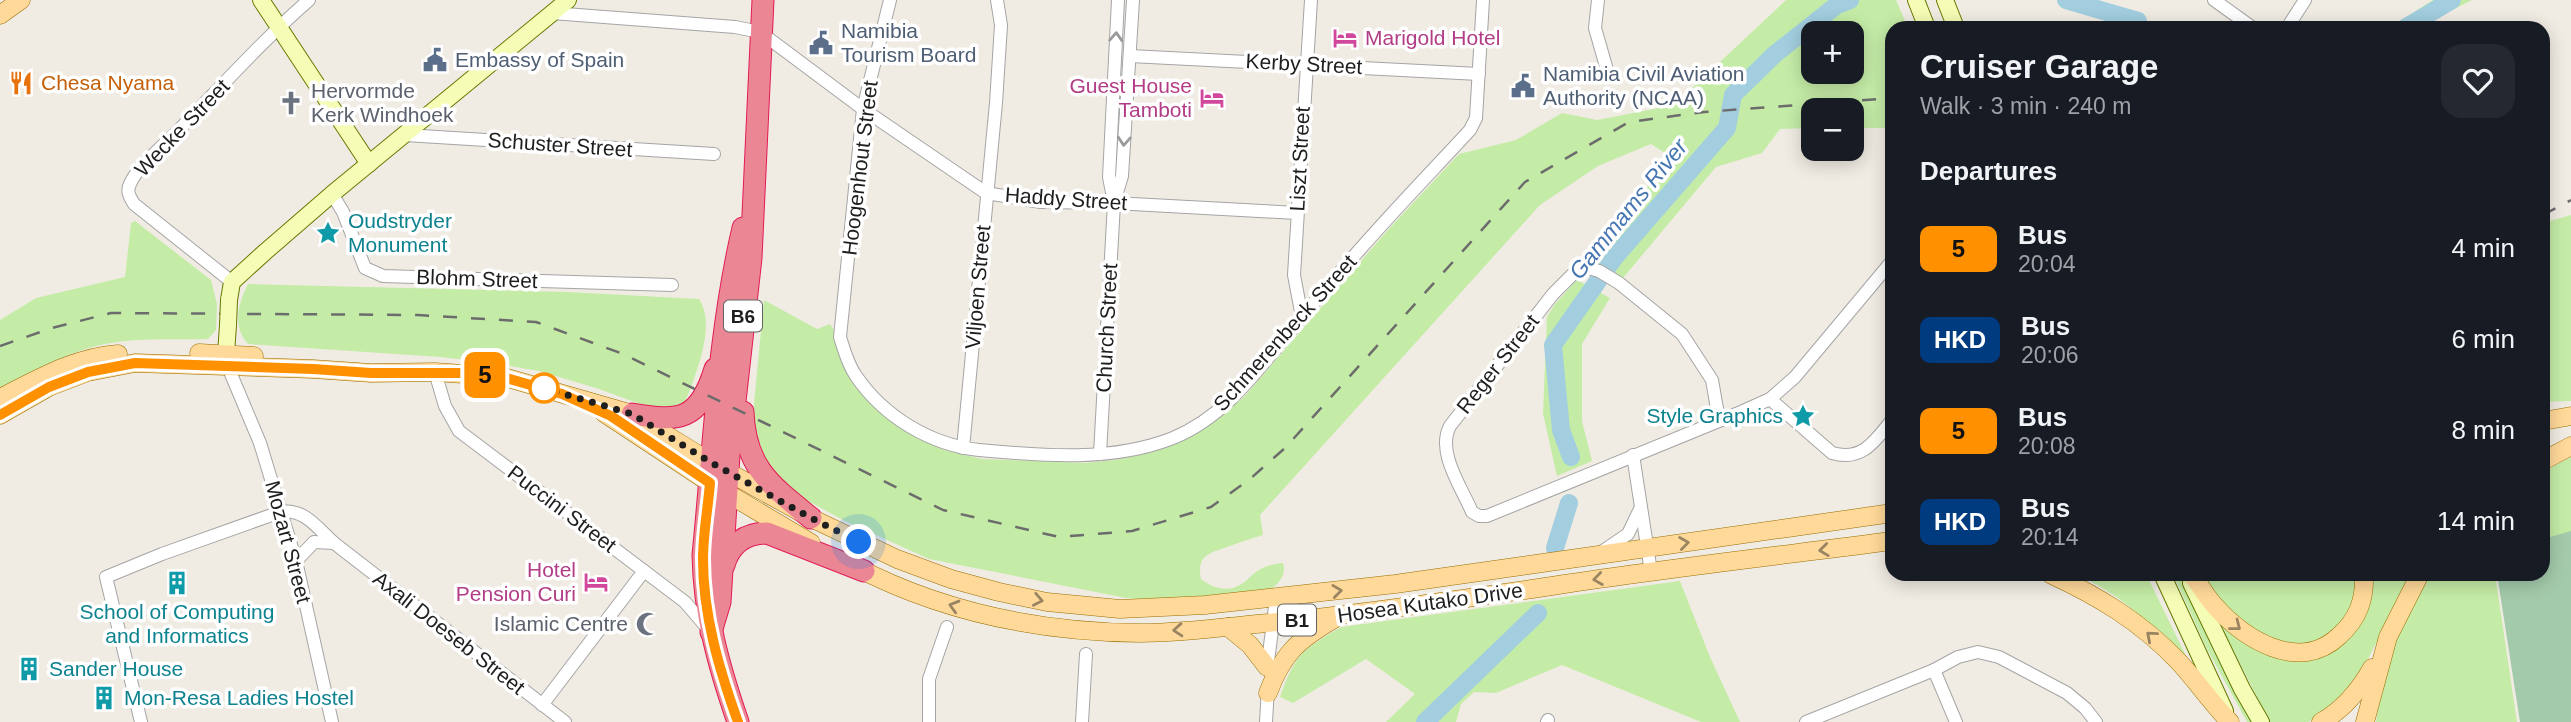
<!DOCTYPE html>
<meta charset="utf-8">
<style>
:root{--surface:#171b24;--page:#242831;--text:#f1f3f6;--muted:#9ea1a6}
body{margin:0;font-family:Arial,sans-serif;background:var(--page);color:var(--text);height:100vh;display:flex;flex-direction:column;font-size:26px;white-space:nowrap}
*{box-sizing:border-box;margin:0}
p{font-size:23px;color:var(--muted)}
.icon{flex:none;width:38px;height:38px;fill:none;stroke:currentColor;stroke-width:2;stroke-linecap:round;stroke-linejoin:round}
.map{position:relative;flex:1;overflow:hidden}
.details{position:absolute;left:1885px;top:21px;width:665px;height:560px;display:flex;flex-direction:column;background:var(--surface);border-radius:21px;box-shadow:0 4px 18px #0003}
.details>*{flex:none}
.badge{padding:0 14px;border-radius:10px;font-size:24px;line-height:46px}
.tools{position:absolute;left:1801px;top:21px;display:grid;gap:14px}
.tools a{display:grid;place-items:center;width:63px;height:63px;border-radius:14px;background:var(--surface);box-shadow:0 4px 18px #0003;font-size:35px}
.you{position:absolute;width:35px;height:35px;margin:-18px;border:5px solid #fff;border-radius:50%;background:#1a73e8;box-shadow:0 0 0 10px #1a73e833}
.map>.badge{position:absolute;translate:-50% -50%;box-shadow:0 0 0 4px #fff}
h2{padding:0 35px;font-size:26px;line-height:63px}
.round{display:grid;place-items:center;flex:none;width:74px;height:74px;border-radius:21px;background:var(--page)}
.overview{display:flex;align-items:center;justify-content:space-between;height:119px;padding:0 35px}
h1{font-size:33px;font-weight:700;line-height:52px}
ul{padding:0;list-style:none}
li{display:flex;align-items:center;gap:21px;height:91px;padding:0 35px}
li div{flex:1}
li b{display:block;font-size:26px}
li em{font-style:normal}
li .badge{min-width:77px;font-weight:700;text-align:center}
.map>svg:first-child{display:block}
</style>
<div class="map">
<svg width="2571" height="722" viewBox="0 0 2571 722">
<rect width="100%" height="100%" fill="#f0ece3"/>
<!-- grass -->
<g fill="#c5eca7" fill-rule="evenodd">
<path d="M1786,0h110l12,28h-16v100h-40v-18h-39v18l-33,1 -18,24 -46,14 -93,111 -15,-9 -19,-7 82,-105 -20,-13 -53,22 -58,39 -280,310 3,20c-11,3 -22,7 -33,11 -18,7 -34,7 -29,33 13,10 28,14 42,4 5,-3 8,-8 13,-11 8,-6 17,-8 27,-9 4,13 -6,23 -16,29l-117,8 -24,-2 -197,-39 -84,-38 -61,-33 -19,-18 -14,-35 13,-135 53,29 13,-5 7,11 10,39 9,14 36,33 25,17 27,12 38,9 101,4 33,-3 37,-8 40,-17 51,-38 142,-165 73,-78 57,-14 46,-27 35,7 77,-15zM1813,33h39v39h-39z"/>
<polygon points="2433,0 2472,0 2417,28 2389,28"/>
<polygon points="2571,215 2571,401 2543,402 2543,223"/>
<path d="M135,221l76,59 6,24 -1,26 -8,9c-34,1 -69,-2 -103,5 -36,7 -72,28 -105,44v-68l36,-22 89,-21 6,-54z"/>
<polygon points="1577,280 1610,298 1582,344 1582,421 1592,461 1557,476 1543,414 1547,317 1555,304"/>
<path d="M248,284l320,8 131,7c19,28 -6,82 -17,111l-34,-3 -49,-18 -60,-18 -48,-8 -51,-6 -192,-13c-16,-18 -10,-40 0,-60z"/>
<polygon points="2571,457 2571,535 2543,543 2543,472"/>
<path d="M2075,574h71l44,90c-34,-35 -69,-71 -115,-90z"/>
<polygon points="2173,574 2179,574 2215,654 2252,722 2247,722 2207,649"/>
<polygon points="2203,574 2358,574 2355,603 2336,635 2291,648 2238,621 2209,585"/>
<path d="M2371,574h40l-56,111 -26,27 -21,10h-38l-57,-111 11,13 100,31c39,-19 41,-41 47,-81z"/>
<path d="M2431,574h64l22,148h-141c7,-52 25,-105 55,-148z"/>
<path d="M1680,581l30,76 30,65h-39l-139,-57 -66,28 -22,-1 -13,12 -5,18h-70l29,-28 -49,-35 -73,44 -13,-6c16,-44 21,-46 61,-70z"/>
</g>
<!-- cemetery -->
<polygon fill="#a3caab" points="2571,531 2571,722 2520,722 2497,574 2543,574 2543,539"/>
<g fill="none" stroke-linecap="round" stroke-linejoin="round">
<!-- river -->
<g stroke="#a2cedf" stroke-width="18">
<polyline points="2066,0 2138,21"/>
<polyline points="2405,28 2452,0"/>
<polyline points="1571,457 1561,430 1553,345 1614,258 1727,128 1733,95 1775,54 1837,5 1850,0"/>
<polyline points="1555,548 1569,503"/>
<polyline points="1425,722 1538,613"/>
</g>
<!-- street casing -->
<g stroke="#a5a5a5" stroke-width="14">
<g id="street">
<path d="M890,0l-27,109 -23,228c4,13 8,28 16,39 28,41 75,69 123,74 64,6 134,12 194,-12 49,-20 81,-63 113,-102 25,-30 50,-60 76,-89 35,-40 72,-78 108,-117l6,-12 7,-118"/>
<polyline points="1598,0 1595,28 1609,77"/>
<polyline points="2214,0 2253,28"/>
<polyline points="552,13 735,27 760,32 863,109 986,193 1041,202 1114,203 1297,213"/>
<polyline points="2287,28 2305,0"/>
<polyline points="1130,56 1479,74"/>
<polyline points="405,135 714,154"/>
<polyline points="332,194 343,212 365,268 383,276 672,285"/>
<polyline points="1115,199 1122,176 1133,0"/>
<path d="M232,282l-98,-78c-4,-7 -8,-12 -4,-20 7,-17 33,-38 46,-51 44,-45 86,-92 133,-133"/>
<polyline points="1302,317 1294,275 1311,0"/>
<polyline points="228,367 260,443 296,561 332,722"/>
<polyline points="435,372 445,406 459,431 685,602 709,630"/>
<path d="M1770,399l62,54c30,9 43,-12 60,-33"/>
<path d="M1719,420l-7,-40 -30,-46 -63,-51 -20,-12 -11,-3 -12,3 -23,23 -103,132c-14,26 12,62 22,86l7,4h8l254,-104 29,-13 25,-22 97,-116"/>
<polyline points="963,448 996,103 1001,25 997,0"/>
<polyline points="1100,454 1114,203 1109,177 1118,0"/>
<polyline points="1633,455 1651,572"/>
<polyline points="1603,551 1628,534 1640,509"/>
<polyline points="296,561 314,542 334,543"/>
<polyline points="1267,669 1276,599"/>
<polyline points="1934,670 1956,722"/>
<polyline points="542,705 644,571"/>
<path d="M141,722l-35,-145 56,-23 118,-42c25,-4 37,16 54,31l231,179"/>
<polyline points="929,722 929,679 947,627"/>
<polyline points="1082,722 1086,654"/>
<polyline points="1266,722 1268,687"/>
<polyline points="1547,722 1548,720"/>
<polyline points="1806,722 1934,670 1958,657 1978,652 1999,657 2067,693 2085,708 2096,722"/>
</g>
</g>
<!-- secondary casing -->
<g stroke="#667a00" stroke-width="18">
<g id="secondary">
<polyline points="261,0 369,164"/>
<polyline points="1916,0 1927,28"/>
<polyline points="1945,0 1956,28"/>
<polyline points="229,300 232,282 265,252 332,194 568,0"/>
<polyline points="228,325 226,354 228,367"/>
<polyline points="2162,574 2225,711"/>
<polyline points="2191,583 2242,689 2261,722"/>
</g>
</g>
<!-- primary casing -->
<g stroke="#986e00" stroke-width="19">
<g id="primary">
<polyline points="0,15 21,0"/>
<polyline points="199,353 254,356"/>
<path d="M0,398c38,-19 75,-41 118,-44"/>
<polyline points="604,413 710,483 811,543"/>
<polyline points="0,415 49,387 88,372 135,363 313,369 371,373 435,372 504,377 632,414 712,463 811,518 897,559 951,579 999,592 1047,602 1120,609 1205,605 1395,584 1892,513"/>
<polyline points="2543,421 2571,416"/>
<polyline points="2543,461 2571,446"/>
<path d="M854,566c88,46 187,66 286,67 46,0 92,-7 138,-11 89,-9 178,-22 267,-35 115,-18 231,-31 347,-46"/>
<path d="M2050,574c48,22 91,48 128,87 18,19 33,42 52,61"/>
<path d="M2192,574c7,10 14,22 22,31 30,34 85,69 125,31 19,-17 26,-36 25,-62"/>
<polyline points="1228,627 1250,645 1267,667"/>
<path d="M1268,693c15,-40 30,-53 66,-74"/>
<path d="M2321,722c22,-12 39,-33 51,-54"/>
<polyline points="2365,722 2388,637 2420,574"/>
</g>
</g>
<!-- highway casing -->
<g stroke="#e31b55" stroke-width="23">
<g id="highway">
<path d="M743,412c2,55 27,73 68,106"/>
<path d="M632,414c48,8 67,7 83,-45"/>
<path d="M724,565c6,-21 22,-32 43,-32l97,38"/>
<polyline points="711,632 720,602 729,455 751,258 763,0"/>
<path d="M738,722c-19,-55 -34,-108 -35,-167 11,-109 15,-220 40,-327"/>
</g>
</g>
<!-- street -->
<use href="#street" stroke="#fff" stroke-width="12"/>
<!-- secondary -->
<use href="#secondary" stroke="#f5fcb5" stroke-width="16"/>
<!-- primary -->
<use href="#primary" stroke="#ffd999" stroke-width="18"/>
<!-- highway -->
<use href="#highway" stroke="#eb8794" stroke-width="21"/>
<!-- rail -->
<g stroke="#6c6c6c" stroke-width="2.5" stroke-dasharray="14 14" stroke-linecap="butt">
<polyline points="2543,215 2571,200"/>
<polyline points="0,346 52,328 111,313 418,315 536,322 623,354 943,510 1059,537 1132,531 1211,507 1250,479 1285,448 1525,182 1629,122 1704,112 1892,98"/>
</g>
<!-- secondary-bridge casing -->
<g stroke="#667a00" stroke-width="18" stroke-linecap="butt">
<polyline id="secondary-bridge" points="228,325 229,300"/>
</g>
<!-- secondary-bridge -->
<use href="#secondary-bridge" stroke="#f5fcb5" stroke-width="16"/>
</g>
<!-- one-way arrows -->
<defs><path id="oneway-chevron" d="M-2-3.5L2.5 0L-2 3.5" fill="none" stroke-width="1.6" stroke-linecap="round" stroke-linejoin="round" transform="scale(1.75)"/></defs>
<g stroke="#9a9a9a">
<use href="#oneway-chevron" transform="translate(1116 37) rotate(-87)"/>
<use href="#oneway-chevron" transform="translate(1124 141) rotate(94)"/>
</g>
<g stroke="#9a8562">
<use href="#oneway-chevron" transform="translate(1684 543) rotate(-8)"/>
<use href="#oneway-chevron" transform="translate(1824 550) rotate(173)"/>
<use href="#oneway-chevron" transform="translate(1598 579) rotate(172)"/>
<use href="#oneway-chevron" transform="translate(1337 591) rotate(-7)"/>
<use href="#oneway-chevron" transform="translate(1038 600) rotate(11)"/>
<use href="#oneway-chevron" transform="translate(954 606) rotate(-164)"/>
<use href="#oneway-chevron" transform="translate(2236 626) rotate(38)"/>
<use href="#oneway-chevron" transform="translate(1178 630) rotate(176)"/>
<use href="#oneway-chevron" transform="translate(2151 636) rotate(-139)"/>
</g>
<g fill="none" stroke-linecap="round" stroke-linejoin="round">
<!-- line casing -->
<g stroke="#fff" stroke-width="16">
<path id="line" d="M0,415l49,-28 39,-15 47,-9 178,6 58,4h93l39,4 59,17 49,22 99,67c-2,25 -7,51 -7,76 0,56 16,110 35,163"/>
</g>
<!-- line -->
<use href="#line" stroke="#ff9000" stroke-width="10"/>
<!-- walk -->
<polyline stroke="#1e1e1e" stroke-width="7" stroke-dasharray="0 12.6" points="544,388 632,414 712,463 811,518 859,542"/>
</g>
<!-- icons -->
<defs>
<g id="hotel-bare" transform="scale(1.89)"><path d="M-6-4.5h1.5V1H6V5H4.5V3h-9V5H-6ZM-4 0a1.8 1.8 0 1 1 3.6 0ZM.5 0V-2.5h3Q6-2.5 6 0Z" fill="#d1479c" stroke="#fff" stroke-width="2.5" paint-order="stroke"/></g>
<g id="civic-bare" transform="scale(1.89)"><path d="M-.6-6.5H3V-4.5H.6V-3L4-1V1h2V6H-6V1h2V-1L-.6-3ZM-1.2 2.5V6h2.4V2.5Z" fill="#5c6f8a" stroke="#fff" stroke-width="2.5" paint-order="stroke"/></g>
<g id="restaurant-bare" transform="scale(1.89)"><path d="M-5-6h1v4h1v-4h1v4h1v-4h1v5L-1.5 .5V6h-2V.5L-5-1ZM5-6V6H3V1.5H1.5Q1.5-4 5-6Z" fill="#e8710a" stroke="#fff" stroke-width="2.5" paint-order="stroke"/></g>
<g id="church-bare" transform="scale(1.89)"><path d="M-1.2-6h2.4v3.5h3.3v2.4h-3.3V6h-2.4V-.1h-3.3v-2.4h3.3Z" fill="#6b7280" stroke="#fff" stroke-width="2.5" paint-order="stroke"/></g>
<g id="sight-bare" transform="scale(1.89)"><path d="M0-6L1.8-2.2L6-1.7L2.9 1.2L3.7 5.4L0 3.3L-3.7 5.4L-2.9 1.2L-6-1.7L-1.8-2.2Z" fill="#0f9aa8" stroke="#fff" stroke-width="2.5" paint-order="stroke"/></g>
<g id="building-bare" transform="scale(1.89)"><path d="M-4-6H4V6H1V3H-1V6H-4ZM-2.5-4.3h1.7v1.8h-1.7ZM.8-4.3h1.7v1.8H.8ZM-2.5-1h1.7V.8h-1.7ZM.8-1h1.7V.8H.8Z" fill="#0f9aa8" stroke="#fff" stroke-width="2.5" paint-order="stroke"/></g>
<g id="mosque-bare" transform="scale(1.89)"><path d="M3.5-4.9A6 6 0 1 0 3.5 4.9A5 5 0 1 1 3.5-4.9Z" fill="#6b7280" stroke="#fff" stroke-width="2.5" paint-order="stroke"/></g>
</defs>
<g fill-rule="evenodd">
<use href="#hotel-bare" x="1345" y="38"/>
<use href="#civic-bare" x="821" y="43"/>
<use href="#civic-bare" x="435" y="60"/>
<use href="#restaurant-bare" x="21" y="83"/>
<use href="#civic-bare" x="1523" y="86"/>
<use href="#hotel-bare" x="1212" y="98"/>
<use href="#church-bare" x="291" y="103"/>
<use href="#sight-bare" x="328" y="233"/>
<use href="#sight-bare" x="1803" y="416"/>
<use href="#hotel-bare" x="596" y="582"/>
<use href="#building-bare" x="177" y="583"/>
<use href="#mosque-bare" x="648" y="624"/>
<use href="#building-bare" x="29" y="669"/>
<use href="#building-bare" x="104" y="698"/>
</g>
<!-- markers -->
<circle fill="#fff" stroke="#ff9000" stroke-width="3.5" cx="544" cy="388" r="14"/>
<g text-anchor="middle" stroke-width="7" stroke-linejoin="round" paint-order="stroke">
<!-- shield labels -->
<g fill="#fff" stroke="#626262" stroke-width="2">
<rect x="724" y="300.5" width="38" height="31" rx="5"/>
<rect x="1278" y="604.5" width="38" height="31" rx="5"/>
</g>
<g font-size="19" font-weight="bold" fill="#1e1e1e">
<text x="743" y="323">B6</text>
<text x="1297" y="627">B1</text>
</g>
<!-- service labels -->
<g font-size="21" fill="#4e5e75" stroke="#fff" text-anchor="start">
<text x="841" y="38">Namibia<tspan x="841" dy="24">Tourism Board</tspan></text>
<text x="455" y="67">Embassy of Spain</text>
<text x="1543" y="81">Namibia Civil Aviation<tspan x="1543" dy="24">Authority (NCAA)</tspan></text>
</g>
<!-- hotel labels -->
<g font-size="21" fill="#b23c85" stroke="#fff" text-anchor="end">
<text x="1365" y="45" text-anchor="start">Marigold Hotel</text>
<text x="1192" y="93">Guest House<tspan x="1192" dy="24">Tamboti</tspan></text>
<text x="576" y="577">Hotel<tspan x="576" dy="24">Pension Curi</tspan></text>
</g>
<!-- street labels -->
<g font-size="21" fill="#1e1e1e" stroke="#fff">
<text transform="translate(1304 64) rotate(3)" y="7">Kerby Street</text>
<text transform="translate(182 128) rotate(-46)" y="7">Wecke Street</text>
<text transform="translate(560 145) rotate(4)" y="7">Schuster Street</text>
<text transform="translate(1300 159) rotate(-87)" y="7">Liszt Street</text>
<text transform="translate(860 168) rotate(-83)" y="7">Hoogenhout Street</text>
<text transform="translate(1066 199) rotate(4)" y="7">Haddy Street</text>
<text transform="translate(477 279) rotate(2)" y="7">Blohm Street</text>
<text transform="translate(978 287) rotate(-85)" y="7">Viljoen Street</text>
<text transform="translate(1107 328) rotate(-87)" y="7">Church Street</text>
<text transform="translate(1285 333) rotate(-48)" y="7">Schmerenbeck Street</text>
<text transform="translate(1498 364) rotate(-52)" y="7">Reger Street</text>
<text transform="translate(562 509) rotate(37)" y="7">Puccini Street</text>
<text transform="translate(288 542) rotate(75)" y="7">Mozart Street</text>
<text transform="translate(1430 603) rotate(-8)" y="7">Hosea Kutako Drive</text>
<text transform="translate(449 633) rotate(38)" y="7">Axali Doeseb Street</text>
</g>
<!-- food labels -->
<g font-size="21" fill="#c56008" stroke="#fff" text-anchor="start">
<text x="41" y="90">Chesa Nyama</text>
</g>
<!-- worship labels -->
<g font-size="21" fill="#5b616d" stroke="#fff" text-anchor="start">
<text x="311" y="98">Hervormde<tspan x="311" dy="24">Kerk Windhoek</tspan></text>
<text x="628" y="631" text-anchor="end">Islamic Centre</text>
</g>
<!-- culture labels -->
<g font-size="21" fill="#0d838f" stroke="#fff" text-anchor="start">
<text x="348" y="228">Oudstryder<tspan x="348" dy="24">Monument</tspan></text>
<text x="1783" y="423" text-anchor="end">Style Graphics</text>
<text x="177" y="619" text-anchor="middle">School of Computing<tspan x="177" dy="24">and Informatics</tspan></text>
<text x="49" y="676">Sander House</text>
<text x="124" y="705">Mon-Resa Ladies Hostel</text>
</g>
<!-- water labels -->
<g font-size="23" font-style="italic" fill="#4676b2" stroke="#fff">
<text transform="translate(1628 209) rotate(-51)" y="8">Gammams River</text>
</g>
</g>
</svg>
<div class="tools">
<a>+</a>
<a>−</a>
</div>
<div class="you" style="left:859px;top:542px"></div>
<b class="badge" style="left:485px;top:375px;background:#ff9000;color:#111">5</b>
<section class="details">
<div class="overview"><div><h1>Cruiser Garage</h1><p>Walk · 3 min · 240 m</p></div><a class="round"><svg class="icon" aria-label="heart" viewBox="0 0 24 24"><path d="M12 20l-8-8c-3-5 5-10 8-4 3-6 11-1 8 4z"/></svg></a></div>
<h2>Departures</h2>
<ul>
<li><span class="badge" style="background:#ff9000;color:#111">5</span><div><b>Bus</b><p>20:04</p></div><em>4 min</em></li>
<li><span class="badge" style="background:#003b80;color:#fff">HKD</span><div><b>Bus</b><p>20:06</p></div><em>6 min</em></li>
<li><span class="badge" style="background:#ff9000;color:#111">5</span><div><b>Bus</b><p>20:08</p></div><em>8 min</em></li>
<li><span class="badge" style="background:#003b80;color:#fff">HKD</span><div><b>Bus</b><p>20:14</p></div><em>14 min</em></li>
</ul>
</section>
</div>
